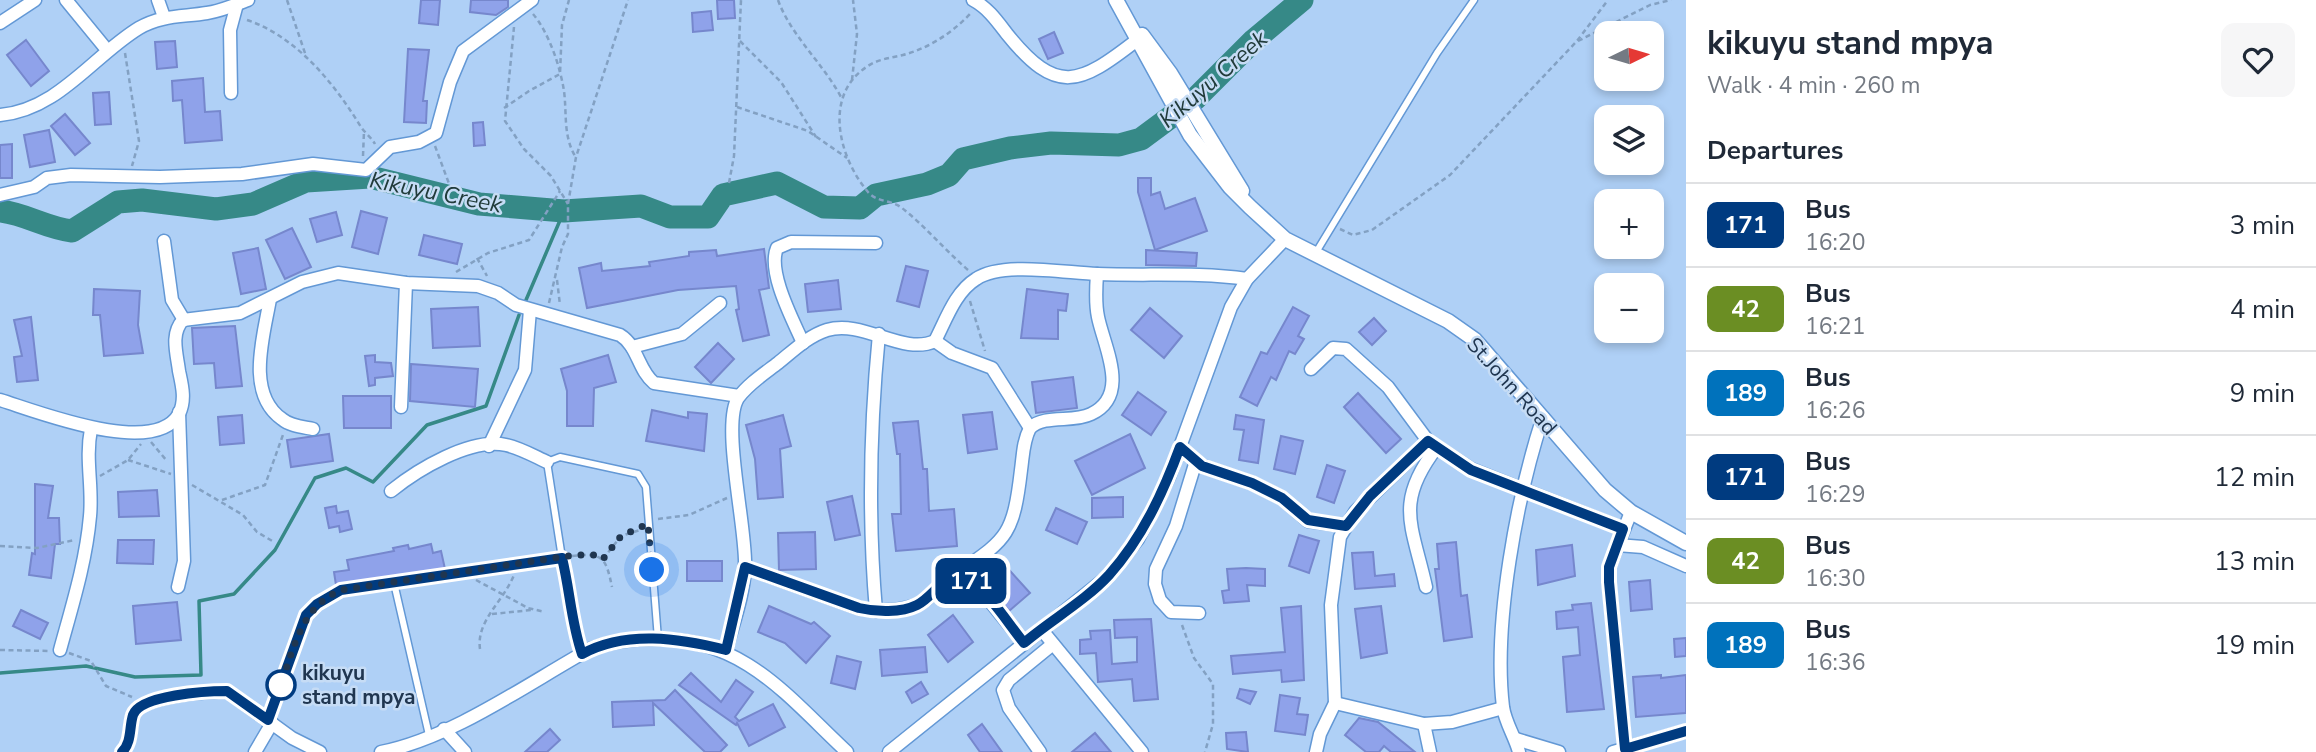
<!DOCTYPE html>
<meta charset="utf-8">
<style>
:root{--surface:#fff;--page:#f6f6f7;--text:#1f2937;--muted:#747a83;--line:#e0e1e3}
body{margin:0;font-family:"Nunito Sans",sans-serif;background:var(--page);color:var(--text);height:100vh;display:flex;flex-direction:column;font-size:26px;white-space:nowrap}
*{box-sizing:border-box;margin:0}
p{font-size:23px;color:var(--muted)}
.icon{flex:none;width:38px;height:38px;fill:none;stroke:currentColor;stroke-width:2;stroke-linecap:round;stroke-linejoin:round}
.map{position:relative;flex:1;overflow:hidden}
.drawer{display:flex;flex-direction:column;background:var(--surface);width:630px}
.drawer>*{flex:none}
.badge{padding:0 14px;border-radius:10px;font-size:24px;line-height:46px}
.needle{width:46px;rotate:85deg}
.fabs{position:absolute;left:1594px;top:21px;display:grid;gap:14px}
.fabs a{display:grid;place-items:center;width:70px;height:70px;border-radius:14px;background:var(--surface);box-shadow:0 4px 10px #0003;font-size:35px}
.you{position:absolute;width:35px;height:35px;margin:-18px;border:5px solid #fff;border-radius:50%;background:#1a73e8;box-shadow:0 0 0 10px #1a73e833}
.map>.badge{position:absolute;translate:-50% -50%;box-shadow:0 0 0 4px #fff}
h2{padding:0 21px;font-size:26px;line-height:63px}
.round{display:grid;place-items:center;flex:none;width:74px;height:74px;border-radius:14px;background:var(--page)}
.headline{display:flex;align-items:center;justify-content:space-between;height:119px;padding:0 21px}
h1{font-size:33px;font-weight:700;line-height:52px}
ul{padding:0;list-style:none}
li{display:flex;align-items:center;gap:21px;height:84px;padding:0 21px;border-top:2px solid var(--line)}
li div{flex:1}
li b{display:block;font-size:26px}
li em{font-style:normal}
li .badge{min-width:77px;font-weight:700;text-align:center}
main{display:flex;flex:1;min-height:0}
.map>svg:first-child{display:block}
</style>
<main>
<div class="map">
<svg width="1686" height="752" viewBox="0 0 1686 752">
<rect width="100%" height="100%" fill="#afd0f6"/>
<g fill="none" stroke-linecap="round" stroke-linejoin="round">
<!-- stream -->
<g stroke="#368987" stroke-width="3.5">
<polyline points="526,300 564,211"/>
<polyline points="0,673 86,666 135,677 201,675 199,601 234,594 275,550 315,478 346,468 373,482 427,425 486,406 519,315"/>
</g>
<!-- river -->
<path stroke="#368987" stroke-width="23" d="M0,211c26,3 46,17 72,20l46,-29 24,-2 74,9 37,-5 53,-23 64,-4 109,27 85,7 77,-5 29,11h38l15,-22 54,-12 47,24 36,1 16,-13 51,-11 22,-9 14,-16 47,-11 41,-5 68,2 22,-6 54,-40 59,-59 48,-40"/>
</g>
<!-- building -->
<g fill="#8fa2ea" stroke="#7687cd" stroke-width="2">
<polygon points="421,0 440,0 438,25 419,23"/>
<polygon points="471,0 508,0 508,7 496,15 470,12"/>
<polygon points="717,0 734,0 735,18 718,19"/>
<polygon points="711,11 713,30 693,32 692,13"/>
<polygon points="1054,32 1063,53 1048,59 1039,39"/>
<polygon points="26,40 49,71 31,86 7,55"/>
<polygon points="175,41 177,67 157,69 155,42"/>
<polygon points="408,49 429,50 423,101 427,101 426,123 404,122"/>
<polygon points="203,78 205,112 220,111 222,140 185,143 182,100 173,101 172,81"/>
<polygon points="109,92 111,124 95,125 93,93"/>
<polygon points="65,114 90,143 75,155 51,126"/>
<polygon points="483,122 485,145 474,146 473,123"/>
<polygon points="49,130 55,162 30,167 24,135"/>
<polygon points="12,144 12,178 0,178 0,145"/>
<polygon points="1138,178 1151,178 1151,195 1160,192 1165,209 1195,198 1207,231 1155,250 1138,192"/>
<polygon points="361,211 387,218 378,254 352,247"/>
<polygon points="336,212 342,235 317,242 310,219"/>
<polygon points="292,228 311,267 285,279 266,240"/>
<polygon points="424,235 462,244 457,264 419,255"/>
<polygon points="258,248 266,289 241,294 233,253"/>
<polygon points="764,249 769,288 759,290 769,335 743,341 736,310 739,309 736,286 678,290 587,308 579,268 601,263 602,271 650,266 649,262 689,256 689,252 716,250 717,256"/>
<polygon points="1146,250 1197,253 1196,266 1146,265"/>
<polygon points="906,266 928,271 919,307 897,301"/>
<polygon points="838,280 841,309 808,312 805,284"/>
<polygon points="94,289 140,291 138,325 143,353 104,356 100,315 93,315"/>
<polygon points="1027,289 1068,294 1066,311 1058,310 1058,339 1021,338"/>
<polygon points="478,307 480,346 433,348 431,309"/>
<polygon points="1293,307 1309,316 1298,336 1304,339 1295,354 1289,351 1276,380 1271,377 1257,406 1240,397 1261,352 1267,354"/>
<polygon points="1150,308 1182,336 1164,358 1131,330"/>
<polygon points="31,317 38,380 17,382 14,357 22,356 14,320"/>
<polygon points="1374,318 1386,331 1372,345 1359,332"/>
<polygon points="235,326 242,386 216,388 214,363 194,364 192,328"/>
<polygon points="718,343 734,359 711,383 695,367"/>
<polygon points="375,355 375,362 391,363 393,376 375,378 375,385 369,386 365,356"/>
<polygon points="608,355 616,382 594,388 593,426 567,426 567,391 561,369"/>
<polygon points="411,364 478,369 475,407 410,401"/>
<polygon points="1073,377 1077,408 1036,413 1032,382"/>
<polygon points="1138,392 1166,412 1151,435 1122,415"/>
<polygon points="1358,393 1401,439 1386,453 1344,407"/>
<polygon points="343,396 391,396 391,428 344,428"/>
<polygon points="652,410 688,418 688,412 707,414 704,451 646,441"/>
<polygon points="992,412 997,449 968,453 963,415"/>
<polygon points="242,415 244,443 220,445 218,417"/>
<polygon points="783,415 791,446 780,449 783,497 758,499 755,459 746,425"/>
<polygon points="1236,415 1264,420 1258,463 1239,460 1244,430 1234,429"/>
<polygon points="918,421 923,469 927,469 929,511 954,509 957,546 896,551 892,514 901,514 900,454 897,454 893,423"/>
<polygon points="329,434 333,461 291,467 287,440"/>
<polygon points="1130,434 1145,468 1092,495 1075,461"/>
<polygon points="1281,436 1303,441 1295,474 1274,469"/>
<polygon points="1327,465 1345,471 1334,503 1317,497"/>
<polygon points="35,484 53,486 48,518 59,518 60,544 55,544 51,578 29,575 32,553 35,554"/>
<polygon points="157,490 159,516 119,517 118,492"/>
<polygon points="852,496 860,535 835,540 827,502"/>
<polygon points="1123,497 1123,517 1092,518 1092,498"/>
<polygon points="336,506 337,513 348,511 352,529 340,532 339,526 329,528 325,508"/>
<polygon points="1056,508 1087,522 1077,544 1046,530"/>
<polygon points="815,532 816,569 779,570 778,533"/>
<polygon points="1299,535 1319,541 1309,573 1289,566"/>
<polygon points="118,540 154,540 153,564 117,563"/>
<polygon points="1456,542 1461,596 1467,595 1472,637 1444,641 1435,569 1439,569 1437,544"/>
<polygon points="431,544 433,553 441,551 445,569 336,585 334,572 349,570 347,560 394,551 393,548 408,545 409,549"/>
<polygon points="1572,545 1575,576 1538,585 1536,550"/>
<polygon points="1373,552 1375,576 1394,574 1395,586 1355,589 1352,553"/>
<rect x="687" y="561" width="35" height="20"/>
<polygon points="1003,563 1030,593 1009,611 984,580"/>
<polygon points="1246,568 1265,569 1265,586 1247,585 1249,601 1224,603 1222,591 1229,590 1227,569"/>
<polygon points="1650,580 1652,609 1631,611 1629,582"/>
<polygon points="177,602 181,640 136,644 133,606"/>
<polygon points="1591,603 1604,709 1567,712 1563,657 1580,655 1578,627 1557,629 1556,612 1573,610 1572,605"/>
<polygon points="769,606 811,624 814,622 830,636 806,663 785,643 758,632"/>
<polygon points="1301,606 1304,680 1282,682 1281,670 1233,674 1231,656 1285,652 1281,608"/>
<polygon points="1381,606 1387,653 1361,658 1355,609"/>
<polygon points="21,610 48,623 40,639 13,626"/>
<polygon points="953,615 973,642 948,662 928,635"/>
<polygon points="1151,619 1158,699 1134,701 1132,679 1098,682 1096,653 1080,654 1080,640 1091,639 1090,631 1110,630 1112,664 1137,662 1137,637 1115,638 1114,620"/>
<polygon points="1686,638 1686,656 1675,657 1674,639"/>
<polygon points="925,647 927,672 882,676 880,650"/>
<polygon points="837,656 861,662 855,689 831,683"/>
<polygon points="691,673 721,702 736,680 753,692 735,717 739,721 773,704 785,727 749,746 737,723 736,725 679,685"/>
<polygon points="1661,675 1661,678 1686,675 1686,713 1636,717 1633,677"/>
<polygon points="921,682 928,694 912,703 906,692"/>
<polygon points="1240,689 1256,692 1250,704 1237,698"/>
<polygon points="675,690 727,745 720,752 705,752 653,703 654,725 613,727 612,702 665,700"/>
<polygon points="1280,695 1300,698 1297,714 1308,715 1305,735 1275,731"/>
<polygon points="1359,718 1378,722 1415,752 1391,752 1384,746 1379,752 1366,752 1345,735"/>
<polygon points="982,724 1002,752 980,752 968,735"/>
<polygon points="550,729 560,740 547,752 525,752"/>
<polygon points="1246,732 1248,752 1227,749 1226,733"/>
<polygon points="1095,733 1111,752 1072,752"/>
</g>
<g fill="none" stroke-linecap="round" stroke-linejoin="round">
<!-- service casing -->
<g stroke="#6398d5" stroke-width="9">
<g id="service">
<polyline points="1315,254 1437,53 1474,0"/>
<polyline points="562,558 547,462 560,457 638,474 646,487 658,639"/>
<polyline points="394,583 429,735"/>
<path d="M269,720l37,-105 11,-11 24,-14 221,-32c8,32 9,64 20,96"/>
</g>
</g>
<!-- minor casing -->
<g stroke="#6398d5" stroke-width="15">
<g id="minor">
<polyline points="66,0 107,50"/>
<polyline points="158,0 164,17"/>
<path d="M973,0c15,8 24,21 34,34 50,62 72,51 130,6"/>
<polyline points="0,23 35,0"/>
<polyline points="231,93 230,30 237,4"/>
<path d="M0,115c58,-5 93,-59 139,-87 22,-13 44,-11 68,-15 14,-2 28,-8 41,-13"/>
<polyline points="0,195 34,187 47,178 71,175 160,177 242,174 313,164 366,170 390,147 419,142 436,133 450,82 463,51 532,0"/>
<polyline points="164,241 172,300 184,320"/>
<path d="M270,299c-6,36 -25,94 12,120 8,7 21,8 31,10"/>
<polyline points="935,341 952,353 992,368 1030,428"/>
<path d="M803,343c-10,-23 -36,-71 -26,-95l14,-6 85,1"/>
<polyline points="632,347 682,334 720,303"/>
<polyline points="1311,369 1333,348 1346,349 1388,387 1428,441 1471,469 1623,529"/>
<path d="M0,400c36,11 154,58 179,14 7,-14 3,-29 0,-43 -2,-17 -9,-37 4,-51l57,-7 62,-31 36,-9 68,10 72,3 20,7 18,12 104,30c18,11 18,35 34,48l85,13"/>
<polyline points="401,407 406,283"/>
<polyline points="489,446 525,370 530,310"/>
<polyline points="1180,447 1202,466 1252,483 1282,498 1308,521 1346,526"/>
<polyline points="1196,461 1176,526 1156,569 1155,584 1160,600 1171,612 1199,613"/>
<path d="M391,491c26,-21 80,-54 115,-46 14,3 28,11 41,17"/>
<polyline points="1617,545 1643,547 1686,566"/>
<path d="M745,567l113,41c19,4 38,3 56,-2 24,-8 33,-44 62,-22l48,59"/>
<path d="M952,577c54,-38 61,-38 69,-107 2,-14 2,-29 9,-42 15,-14 43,-5 61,-14 40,-19 13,-67 7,-97 -3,-14 -2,-29 -1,-43"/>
<polyline points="178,587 184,561 179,412"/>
<path d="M1426,587c-14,-63 -32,-84 11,-140"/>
<path d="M876,611c-8,-92 -6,-185 3,-277"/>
<polyline points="1041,629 1142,752"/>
<path d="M60,650c12,-44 26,-88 30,-134 3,-29 -5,-57 1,-87"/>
<path d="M726,650c7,-26 18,-56 19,-83 2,-37 -24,-142 -7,-169 10,-14 27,-25 40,-35 15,-12 30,-27 49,-33 36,-11 76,26 108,11 11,-21 20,-49 41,-62 26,-18 90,-6 121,-5 51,2 100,-2 150,5"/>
<polyline points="1335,703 1424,724 1452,722 1503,708"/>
<polyline points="1424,724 1430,752"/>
<polyline points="444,729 465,752"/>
<polyline points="1516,739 1559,752"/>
<polyline points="1625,749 1609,582 1609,567 1631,512"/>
<path d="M122,752c10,-10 7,-24 11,-37 7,-20 74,-23 94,-24l65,47 28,14"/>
<polyline points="255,752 272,723"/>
<path d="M381,752c71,-14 146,-68 209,-103 22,-8 41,-10 64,-10 89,-2 133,57 193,113"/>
<polyline points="889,752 1107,577 1138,539 1169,477 1231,307 1247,279 1285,239"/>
<polyline points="1040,752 1009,708 1003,690 1009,680 1053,644"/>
<polyline points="1316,752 1320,734 1335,703 1331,605 1340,537 1355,512 1428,441"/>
<path d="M1519,752c-4,-15 -14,-30 -16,-45 -10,-83 14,-211 40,-290"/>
<polyline points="1613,752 1686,731"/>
</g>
</g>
<!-- tertiary casing -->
<g stroke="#6398d5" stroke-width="17">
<g id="tertiary">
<polyline points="1116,0 1190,135 1230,187 1250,207 1285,239 1448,321 1475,340 1605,490 1631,512 1686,543"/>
<polyline points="1142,35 1170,73 1242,191"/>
</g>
</g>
<!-- path -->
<g stroke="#83a1c3" stroke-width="2.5" stroke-dasharray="5 3.5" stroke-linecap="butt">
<polyline points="287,0 306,56"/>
<path d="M778,0c13,36 46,64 64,99"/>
<path d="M533,14c16,19 27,52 31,77 3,23 -1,44 11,65"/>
<path d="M247,20c50,17 87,63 114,107 4,6 10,10 14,17"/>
<polyline points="514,27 505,121 524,149 551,176 568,204"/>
<polyline points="740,41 781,82 816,137"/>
<polyline points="1578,41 1650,5 1671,0"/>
<polyline points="125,53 139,141 132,166"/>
<polyline points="852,80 857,34 853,0"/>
<polyline points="737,107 808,131 847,158"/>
<polyline points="504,108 529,91 560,74 562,25 569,0"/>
<polyline points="435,146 451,189"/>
<polyline points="363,156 364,131"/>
<polyline points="729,183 734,156 741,0"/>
<polyline points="1340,229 1353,235 1372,230 1450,175 1577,41 1608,0"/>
<polyline points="477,258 487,276"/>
<path d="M968,270c-23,-20 -43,-44 -66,-62 -10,-8 -26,-6 -34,-16 -29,-34 -46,-97 0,-126 10,-7 23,-8 35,-11 26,-7 49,-22 67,-41"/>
<polyline points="456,272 488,253 529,240 560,191"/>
<polyline points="557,280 560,305"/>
<polyline points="970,301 985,351"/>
<polyline points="549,303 562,247 568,234 568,204 576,157 628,0"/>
<polyline points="151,442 167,461"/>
<polyline points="128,460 171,474"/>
<polyline points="100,476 128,460 141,444"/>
<polyline points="192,485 243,515 257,532 274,542"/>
<polyline points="222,500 265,485 284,432"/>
<polyline points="658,519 689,515 727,498"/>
<polyline points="0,546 37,548 75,540"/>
<path d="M572,556c31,-4 34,2 40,31"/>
<polyline points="603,559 621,536 640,530"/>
<polyline points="476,580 528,608 545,612"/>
<polyline points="492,614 531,610"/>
<polyline points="1182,625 1194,658 1213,684 1213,724 1205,752"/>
<path d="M480,649c-4,-28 23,-47 34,-74"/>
<polyline points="0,650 49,651"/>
<polyline points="69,653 91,661 106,686 132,697"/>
</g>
<!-- service -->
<use href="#service" stroke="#fff" stroke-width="6"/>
<!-- minor -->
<use href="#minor" stroke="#fff" stroke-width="12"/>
<!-- tertiary -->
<use href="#tertiary" stroke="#fff" stroke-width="14"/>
</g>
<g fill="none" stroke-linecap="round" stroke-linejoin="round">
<!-- line casing -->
<g stroke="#fff" stroke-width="16">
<path id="line" d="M122,752c10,-10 7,-24 11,-37 7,-20 74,-24 94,-24l41,29 38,-105 11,-11 24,-14 221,-32c8,32 9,64 20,96 44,-24 97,-16 144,-4l19,-83 114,41c17,4 42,5 58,-3 19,-9 30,-40 55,-24 17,12 38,45 52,62 27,-23 61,-42 85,-68 33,-37 54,-82 71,-128l22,19 50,17 30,15 26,22 38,6 24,-30 58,-55 43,29 152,59 -14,38v15l16,167 61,-18"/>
</g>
<!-- line -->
<use href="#line" stroke="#003b80" stroke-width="10"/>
<!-- walk -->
<path stroke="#203650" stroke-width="7" stroke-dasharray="0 12.6" d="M281,685l-3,9c14,-39 21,-87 63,-104l234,-35h22l6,4 18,-23 27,-12 4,46"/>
</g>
<!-- markers -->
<circle fill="#fff" stroke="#003b80" stroke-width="3.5" cx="281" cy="685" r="14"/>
<g text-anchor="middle" stroke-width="5" stroke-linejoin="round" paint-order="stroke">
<!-- street labels -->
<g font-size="21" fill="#203650" stroke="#c6dcf5">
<text transform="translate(1512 386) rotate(48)" y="7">St.John Road</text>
</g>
<!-- stop labels -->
<g font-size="21" font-weight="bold" fill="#203650" stroke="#c6dcf5" text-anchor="start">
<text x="302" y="680">kikuyu<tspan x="302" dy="24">stand mpya</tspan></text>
</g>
<!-- water labels -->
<g font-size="23" font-style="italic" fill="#213b3a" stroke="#c6dcf5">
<text transform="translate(1213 79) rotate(-41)" y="8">Kikuyu Creek</text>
<text transform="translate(436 192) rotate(11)" y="8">Kikuyu Creek</text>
</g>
</g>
</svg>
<div class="fabs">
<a><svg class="needle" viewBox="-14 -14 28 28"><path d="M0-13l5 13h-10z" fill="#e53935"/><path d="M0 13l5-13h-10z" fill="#747a83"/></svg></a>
<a><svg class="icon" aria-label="layers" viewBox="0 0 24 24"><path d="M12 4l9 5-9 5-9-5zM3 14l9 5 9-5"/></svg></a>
<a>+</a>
<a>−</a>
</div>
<div class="you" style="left:652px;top:570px"></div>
<b class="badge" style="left:971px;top:581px;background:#003b80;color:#fff">171</b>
</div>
<section class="drawer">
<div class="headline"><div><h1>kikuyu stand mpya</h1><p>Walk · 4 min · 260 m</p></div><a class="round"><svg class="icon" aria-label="heart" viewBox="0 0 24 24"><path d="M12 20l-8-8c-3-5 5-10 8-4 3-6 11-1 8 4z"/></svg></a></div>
<h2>Departures</h2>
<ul>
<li><span class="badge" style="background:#003b80;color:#fff">171</span><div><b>Bus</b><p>16:20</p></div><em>3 min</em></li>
<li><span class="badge" style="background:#6b8e23;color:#fff">42</span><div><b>Bus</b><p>16:21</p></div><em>4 min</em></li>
<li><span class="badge" style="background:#0072bc;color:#fff">189</span><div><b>Bus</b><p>16:26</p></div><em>9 min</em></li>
<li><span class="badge" style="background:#003b80;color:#fff">171</span><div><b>Bus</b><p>16:29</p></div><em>12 min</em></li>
<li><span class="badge" style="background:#6b8e23;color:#fff">42</span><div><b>Bus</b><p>16:30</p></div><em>13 min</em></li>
<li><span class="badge" style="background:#0072bc;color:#fff">189</span><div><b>Bus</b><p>16:36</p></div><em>19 min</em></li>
</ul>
</section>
</main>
